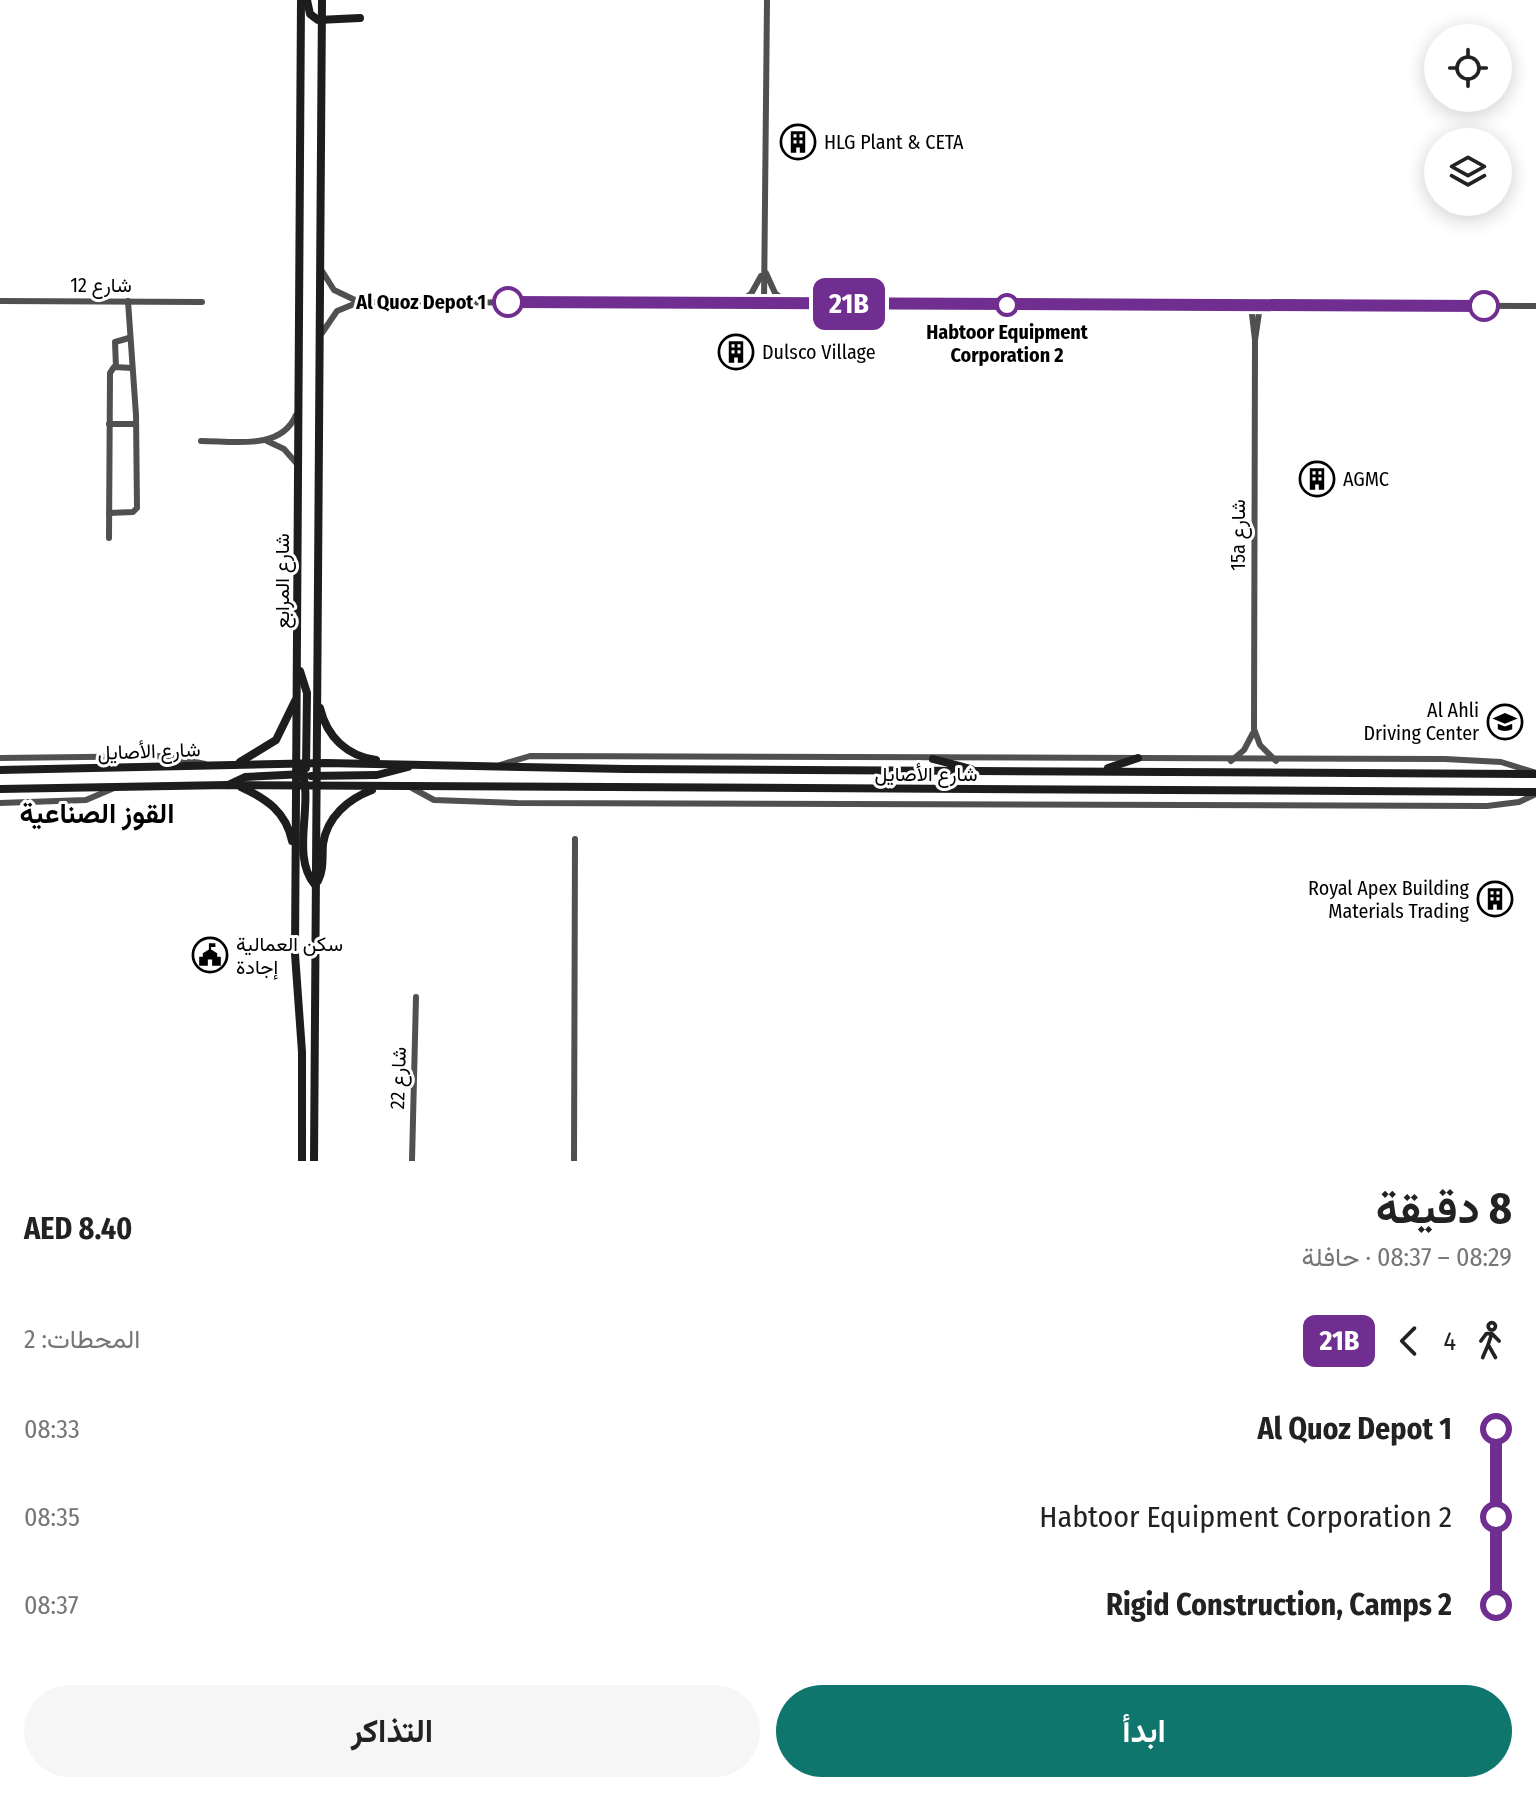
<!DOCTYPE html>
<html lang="ar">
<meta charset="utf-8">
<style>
:root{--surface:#fff;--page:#f6f6f6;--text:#222;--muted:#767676;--accent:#0f766e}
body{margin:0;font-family:"Fira Sans Condensed",Vazirmatn,sans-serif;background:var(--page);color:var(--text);direction:rtl;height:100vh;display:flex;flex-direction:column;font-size:30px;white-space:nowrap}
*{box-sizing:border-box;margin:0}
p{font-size:26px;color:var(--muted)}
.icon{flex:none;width:44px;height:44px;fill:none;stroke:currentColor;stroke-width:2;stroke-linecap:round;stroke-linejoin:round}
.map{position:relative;height:1161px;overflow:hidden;direction:ltr}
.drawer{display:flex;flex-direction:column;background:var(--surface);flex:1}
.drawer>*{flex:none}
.badge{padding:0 16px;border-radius:12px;font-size:28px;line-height:52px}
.fabs{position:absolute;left:1424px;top:24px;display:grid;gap:16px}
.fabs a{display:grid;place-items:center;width:88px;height:88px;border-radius:50%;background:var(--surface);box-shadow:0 4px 20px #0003;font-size:40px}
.map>.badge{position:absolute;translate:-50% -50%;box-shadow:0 0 0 4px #fff}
.legs{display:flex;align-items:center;gap:12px;height:88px;padding:0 24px;font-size:26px}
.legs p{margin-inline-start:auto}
.overview{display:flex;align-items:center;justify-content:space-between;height:136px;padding:0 24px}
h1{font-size:44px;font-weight:700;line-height:60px}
.primary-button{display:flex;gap:16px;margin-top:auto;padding:16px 24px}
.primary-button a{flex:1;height:92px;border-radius:48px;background:var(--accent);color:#fff;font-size:32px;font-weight:700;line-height:92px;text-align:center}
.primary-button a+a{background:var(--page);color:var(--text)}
ul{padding:0 24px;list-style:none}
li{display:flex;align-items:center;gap:28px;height:88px;font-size:30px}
li i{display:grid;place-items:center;width:12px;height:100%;margin:0 10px;background:currentColor}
li i::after{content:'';width:20px;height:20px;margin:-10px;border:6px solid;border-radius:50%;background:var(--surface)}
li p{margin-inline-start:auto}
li:first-child i{background:linear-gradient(#0000 50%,currentColor 0)}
li:last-child i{background:linear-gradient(currentColor 50%,#0000 0)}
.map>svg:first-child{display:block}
</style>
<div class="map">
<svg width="1536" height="1161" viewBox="0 0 1536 1161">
<rect width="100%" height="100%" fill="#fff"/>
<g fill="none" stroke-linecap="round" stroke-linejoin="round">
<!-- street -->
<g stroke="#505050" stroke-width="6">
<polyline points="322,271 334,290 357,301"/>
<polyline points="766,273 775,293 786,302"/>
<polyline points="0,301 202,302"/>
<polyline points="738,302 751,294 761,276"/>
<polyline points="764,303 767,0"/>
<polyline points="1251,306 1255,340 1254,729 1260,745 1276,761"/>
<polyline points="322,333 337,311 359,302 1536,306"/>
<polyline points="1255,340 1260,306"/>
<polyline points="116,367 115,342 129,338"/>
<polyline points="109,424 136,424"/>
<path d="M201,441c32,0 80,10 95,-26"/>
<polyline points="267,441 284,449 298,465"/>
<polyline points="109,513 133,512 137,508 136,415 128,301"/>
<polyline points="109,538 110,373 114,367 132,368"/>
<polyline points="0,758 167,756 205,764"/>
<polyline points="1231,761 1244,750 1253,733"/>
<polyline points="500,765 530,756 1445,759 1501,762 1536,773"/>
<polyline points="412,788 434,800 517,803 1487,806 1519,802 1536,794"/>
<polyline points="0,803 86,800 114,788"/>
<polyline points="412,1161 416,997"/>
<polyline points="574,1161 575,839"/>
</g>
<!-- secondary -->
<g stroke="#1d1d1d" stroke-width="8">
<polyline points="301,0 295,954 302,1052 302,1161"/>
<polyline points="307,0 310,14 318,20 360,18"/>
<polyline points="300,671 307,693 306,768"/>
<path d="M320,708c7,29 27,48 56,52"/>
<polyline points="933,759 971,769"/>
<polyline points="240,762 276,740 295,701"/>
<path d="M300,766c16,36 -11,88 15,119"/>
<polyline points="1108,768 1138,758"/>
<polyline points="0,770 326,763 626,769 1536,774"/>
<polyline points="311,776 377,775 408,767"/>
<polyline points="228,785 245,777 304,774"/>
<path d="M241,787c26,12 45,25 51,54"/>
<polyline points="0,789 228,785 1536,792"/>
<path d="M318,881c6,-12 4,-24 5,-37 4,-27 25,-45 49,-54"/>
<polyline points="314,1161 322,0"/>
</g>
</g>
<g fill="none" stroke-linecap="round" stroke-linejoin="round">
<!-- line-1 casing -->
<g stroke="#fff" stroke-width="18">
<polyline id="line-1" points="508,302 1484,306"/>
</g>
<!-- line-1 -->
<use href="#line-1" stroke="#6f2e90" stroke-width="12"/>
</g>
<!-- icons -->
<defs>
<g id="building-ring" transform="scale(1.8)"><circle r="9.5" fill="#fff" stroke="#000" stroke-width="1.5"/><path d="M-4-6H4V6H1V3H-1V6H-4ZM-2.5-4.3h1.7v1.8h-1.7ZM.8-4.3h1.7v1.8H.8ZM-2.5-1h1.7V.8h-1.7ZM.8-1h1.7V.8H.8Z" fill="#000"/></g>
<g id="school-ring" transform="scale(1.8)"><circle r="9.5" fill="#fff" stroke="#000" stroke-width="1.5"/><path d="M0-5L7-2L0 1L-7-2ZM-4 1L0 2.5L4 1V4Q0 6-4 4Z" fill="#000"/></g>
<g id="civic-ring" transform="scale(1.8)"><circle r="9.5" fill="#fff" stroke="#000" stroke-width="1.5"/><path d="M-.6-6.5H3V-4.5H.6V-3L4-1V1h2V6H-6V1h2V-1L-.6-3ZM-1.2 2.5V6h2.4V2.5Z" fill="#000"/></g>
</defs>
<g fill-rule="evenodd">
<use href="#building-ring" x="798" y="142"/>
<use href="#building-ring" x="736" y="352"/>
<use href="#building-ring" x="1317" y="479"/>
<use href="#school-ring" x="1505" y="722"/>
<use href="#building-ring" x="1495" y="899"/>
<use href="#civic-ring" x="210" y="955"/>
</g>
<!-- markers -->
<g fill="#fff" stroke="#6f2e90" stroke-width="4">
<circle cx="508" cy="302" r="14"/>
<circle cx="1007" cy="305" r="10"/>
<circle cx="1484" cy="306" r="14"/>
</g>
<g text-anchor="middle" stroke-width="6" stroke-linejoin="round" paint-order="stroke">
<!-- poi labels -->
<g font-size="20" fill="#000" stroke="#fff" text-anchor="start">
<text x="824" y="149">HLG Plant &amp; CETA</text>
<text x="762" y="359">Dulsco Village</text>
<text x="1343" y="486">AGMC</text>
<text x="1479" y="717" text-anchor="end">Al Ahli<tspan x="1479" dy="23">Driving Center</tspan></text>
<text x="1469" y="895" text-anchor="end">Royal Apex Building<tspan x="1469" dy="23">Materials Trading</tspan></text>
<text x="236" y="951">سكن العمالية<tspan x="236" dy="23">إجادة</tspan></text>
</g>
<!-- street labels -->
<g font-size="20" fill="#000" stroke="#fff">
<text x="101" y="292">شارع 12</text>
<text transform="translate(1238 535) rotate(-90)" y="7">15a شارع</text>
<text transform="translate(282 581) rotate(-90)" y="7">شارع المرابع</text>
<text transform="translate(149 751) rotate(-2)" y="7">شارع الأصايل</text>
<text x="926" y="781">شارع الأصايل</text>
<text transform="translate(398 1078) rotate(-88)" y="7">شارع 22</text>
</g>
<!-- stop labels -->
<g font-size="20" font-weight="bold" fill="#000" stroke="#fff" text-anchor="end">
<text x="486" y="309">Al Quoz Depot 1</text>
<text x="1007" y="339" text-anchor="middle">Habtoor Equipment<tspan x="1007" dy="23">Corporation 2</tspan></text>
</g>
<!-- district labels -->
<g font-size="28" font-weight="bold" fill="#000" stroke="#fff">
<text x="97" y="823">القوز الصناعية</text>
</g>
</g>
</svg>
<div class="fabs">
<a><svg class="icon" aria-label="locate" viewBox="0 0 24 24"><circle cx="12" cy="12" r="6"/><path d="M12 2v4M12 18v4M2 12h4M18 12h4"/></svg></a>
<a><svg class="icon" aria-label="layers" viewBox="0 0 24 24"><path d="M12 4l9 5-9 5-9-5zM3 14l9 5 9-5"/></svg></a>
</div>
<b class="badge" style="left:849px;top:304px;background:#6f2e90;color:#fff">21B</b>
</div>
<section class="drawer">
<div class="overview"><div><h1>8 دقيقة</h1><p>08:29 – 08:37 · حافلة</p></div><b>AED 8.40</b></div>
<div class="legs"><svg class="icon" aria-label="walk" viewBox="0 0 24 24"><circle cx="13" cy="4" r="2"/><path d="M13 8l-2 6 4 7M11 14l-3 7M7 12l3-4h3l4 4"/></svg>4<svg class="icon" aria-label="back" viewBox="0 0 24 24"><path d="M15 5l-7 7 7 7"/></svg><b class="badge" style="background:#6f2e90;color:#fff">21B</b><p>المحطات: 2</p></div>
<ul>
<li><i style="color:#6f2e90"></i><b>Al Quoz Depot 1</b><p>08:33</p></li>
<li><i style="color:#6f2e90"></i><span>Habtoor Equipment Corporation 2</span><p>08:35</p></li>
<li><i style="color:#6f2e90"></i><b>Rigid Construction, Camps 2</b><p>08:37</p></li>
</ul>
<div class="primary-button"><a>ابدأ</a><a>التذاكر</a></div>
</section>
